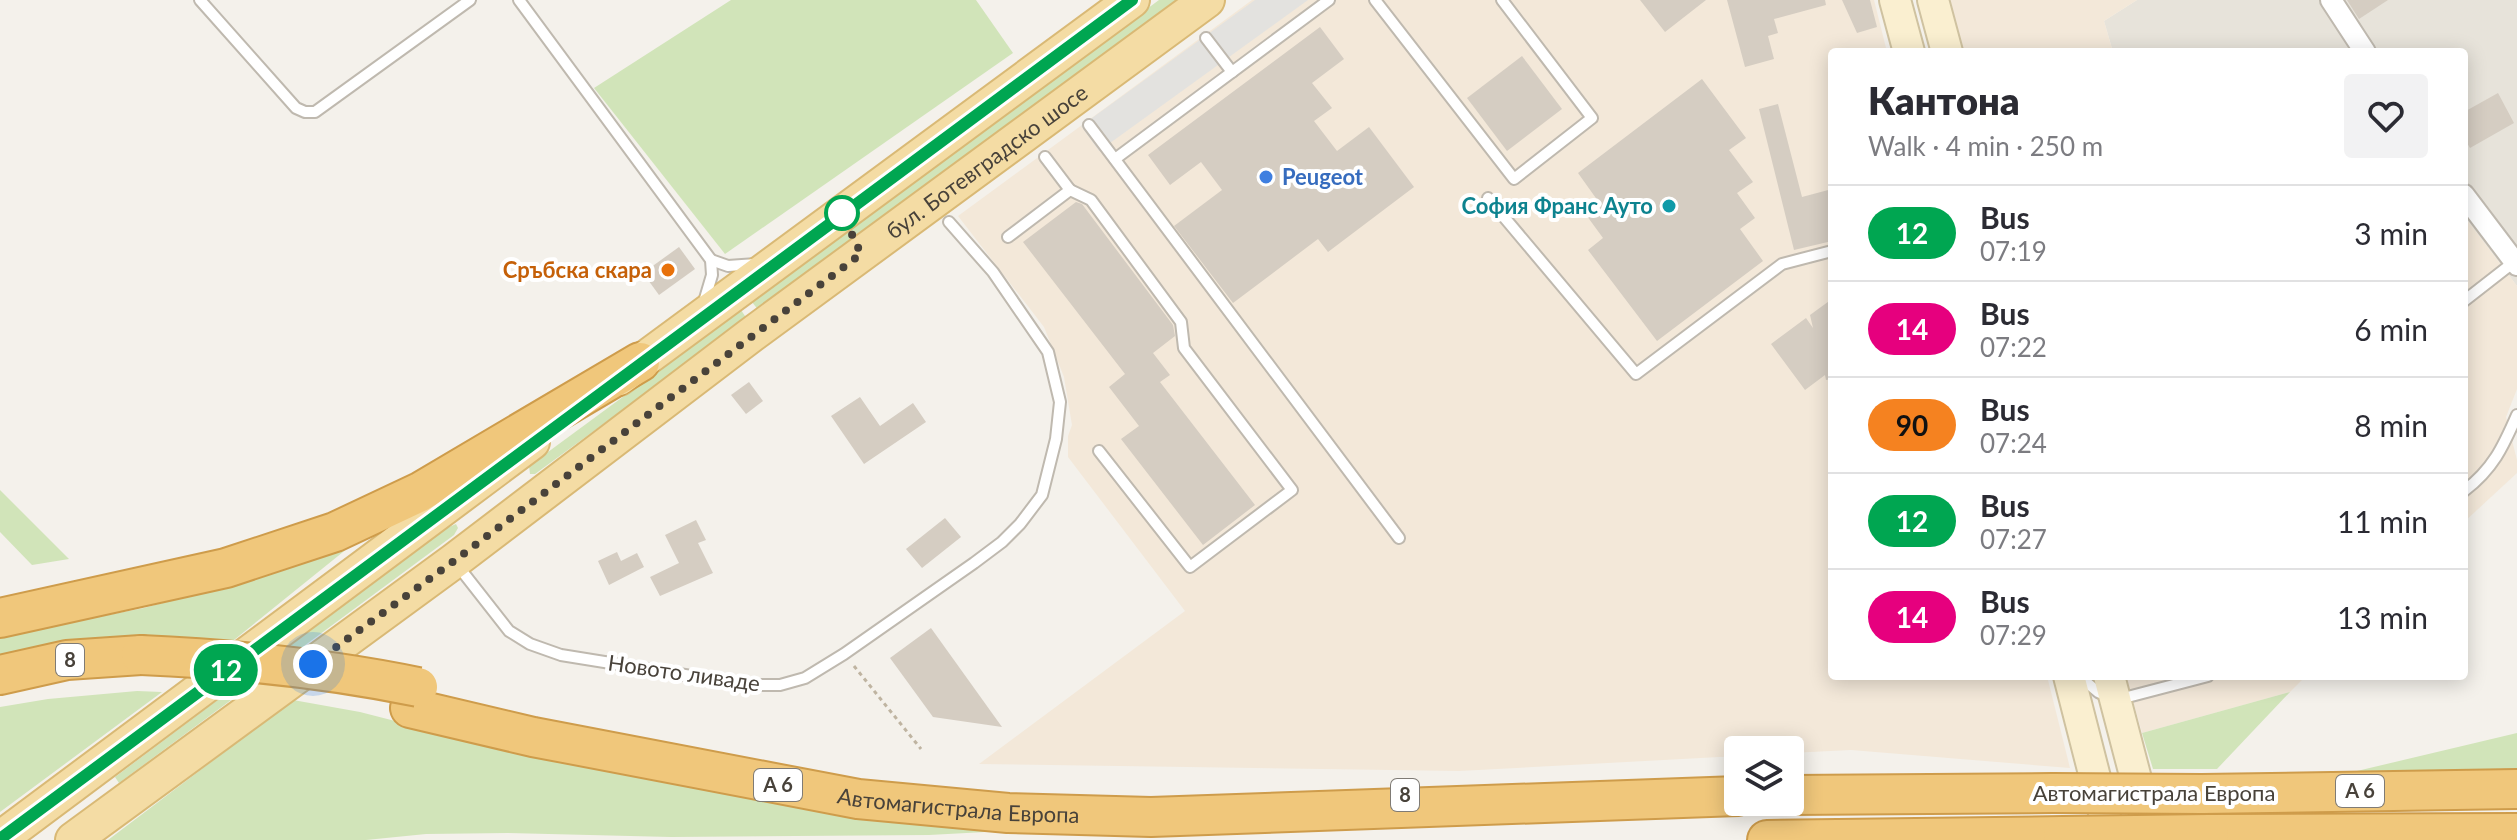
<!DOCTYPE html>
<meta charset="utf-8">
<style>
:root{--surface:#fff;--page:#f2f2f3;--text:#2b2b33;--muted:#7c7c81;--line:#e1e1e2}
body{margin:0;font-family:Lato,sans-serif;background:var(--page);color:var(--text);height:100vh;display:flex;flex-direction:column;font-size:30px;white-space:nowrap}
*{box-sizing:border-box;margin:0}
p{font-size:26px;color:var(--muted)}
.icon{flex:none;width:44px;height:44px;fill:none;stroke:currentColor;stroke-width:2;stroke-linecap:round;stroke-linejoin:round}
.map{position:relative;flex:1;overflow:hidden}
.details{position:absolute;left:1828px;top:48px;width:640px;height:632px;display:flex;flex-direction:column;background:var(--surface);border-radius:8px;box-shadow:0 4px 20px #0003}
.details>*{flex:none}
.badge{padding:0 16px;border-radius:26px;font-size:28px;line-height:52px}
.fabs{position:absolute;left:1724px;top:736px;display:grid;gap:16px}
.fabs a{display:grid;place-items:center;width:80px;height:80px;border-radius:8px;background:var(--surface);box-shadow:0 4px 20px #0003;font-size:40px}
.you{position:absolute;width:40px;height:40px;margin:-20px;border:6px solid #fff;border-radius:50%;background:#1a73e8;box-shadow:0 0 0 12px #1a73e833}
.map>.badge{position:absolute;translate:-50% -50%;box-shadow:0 0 0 4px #fff}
.round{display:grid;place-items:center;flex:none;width:84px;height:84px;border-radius:8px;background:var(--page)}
.headline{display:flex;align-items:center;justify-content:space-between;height:136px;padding:0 40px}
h1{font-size:38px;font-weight:800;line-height:60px}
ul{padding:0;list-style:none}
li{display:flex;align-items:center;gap:24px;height:96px;padding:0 40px;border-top:2px solid var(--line)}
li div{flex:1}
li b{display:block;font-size:30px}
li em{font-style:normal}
li .badge{min-width:88px;font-weight:700;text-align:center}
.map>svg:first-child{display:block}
</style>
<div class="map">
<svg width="2517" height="840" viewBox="0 0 2517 840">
<rect width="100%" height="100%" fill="#f4f1eb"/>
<!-- residential -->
<polygon fill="#e7e3da" points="2137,0 2517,0 2517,286 2464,216 2464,52 2113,52 2104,21"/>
<!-- commercial -->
<g fill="#f3e8d9">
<polygon points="1252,0 1874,0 1887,52 1832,52 1832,676 2047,676 2070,768 1851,750 1790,753 1790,750 1738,750 1738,756 1459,771 979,764 1185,611 1068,457 1068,436 1072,425 1064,377 1044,327 958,216"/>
<polygon points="1949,0 2137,0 2104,21 2113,52 1962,52"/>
<polygon points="2464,216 2517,286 2517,389 2506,417 2517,460 2517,473 2464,522"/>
<polygon points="2126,676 2306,676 2290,692 2142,733"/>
</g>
<!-- green -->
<g fill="#d1e4b9">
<polygon points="731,0 976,0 1013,53 725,254 594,88"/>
<polygon points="1159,0 1179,0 759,311 752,302"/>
<polygon points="741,310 747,319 535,474 530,474 529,466"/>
<polygon points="0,490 69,559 32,565 0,532"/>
<polygon points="456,524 458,528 454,535 119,783 115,777 447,528"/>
<polygon points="374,527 229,644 0,657 0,636 144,608 236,583"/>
<polygon points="137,691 162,692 0,812 0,707 48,699"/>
<polygon points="2290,692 2217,769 2153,769 2142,733"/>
<polygon points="293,700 360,712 524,754 1023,830 929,835 671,837 508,833 426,834 366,840 108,840"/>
<polygon points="2517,733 2517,772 2357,771"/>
</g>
<!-- parking -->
<polygon fill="#e3e2df" points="1255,0 1308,0 1099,151 1081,126"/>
<!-- building -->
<g fill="#d5cdc2">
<polygon points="1640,0 1706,0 1665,32"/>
<polygon points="1727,0 1825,0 1826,5 1774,19 1778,33 1768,36 1774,59 1745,67"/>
<polygon points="1842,0 1870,0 1877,27 1857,33"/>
<polygon points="2347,0 2388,0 2359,19"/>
<polygon points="1320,27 1344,59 1312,83 1332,108 1314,121 1337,151 1369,127 1414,187 1328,252 1318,239 1233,303 1174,226 1222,190 1201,162 1170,185 1148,155"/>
<polygon points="1522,56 1562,109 1507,151 1467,98"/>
<polygon points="1702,79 1746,138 1729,150 1753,182 1737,193 1755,218 1740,229 1763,261 1657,341 1588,250 1603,238 1584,212 1598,201 1578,173"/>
<polygon points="2498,93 2514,123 2470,148 2464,138 2464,112"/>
<polygon points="1778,104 1802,197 1832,189 1832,241 1794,250 1759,109"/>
<polygon points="1076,202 1082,204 1173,325 1175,336 1153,353 1170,375 1160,382 1255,505 1203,545 1121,439 1139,426 1109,387 1125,374 1023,242"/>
<polygon points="679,247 695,269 659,295 643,273"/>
<polygon points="1832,299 1832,379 1826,380 1825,375 1805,390 1771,344 1806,318 1813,328 1810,315"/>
<polygon points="749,382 763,401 746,414 731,395"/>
<polygon points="860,397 880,426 913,403 926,422 864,464 831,416"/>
<polygon points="945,518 961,537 922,568 906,549"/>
<polygon points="696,520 706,540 698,543 713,573 660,596 650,577 679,563 665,535"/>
<polygon points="617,552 621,561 637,553 644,567 609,585 598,561"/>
<polygon points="931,628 1002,727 933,717 890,658"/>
</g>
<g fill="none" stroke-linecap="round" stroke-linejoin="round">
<!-- lane casing -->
<g stroke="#bfb9af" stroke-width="14">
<g id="lane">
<polyline points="200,0 296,108 305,112 315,112 470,0"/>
<polyline points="519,0 711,260 712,275 704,302"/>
<polyline points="1375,0 1514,179 1592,118 1502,0"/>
<polyline points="1206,38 1232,72"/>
<polyline points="1089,125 1399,538"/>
<polyline points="1115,159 1329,0"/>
<polyline points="1070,190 1091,200 1181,322 1184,348 1292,490 1190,567 1099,451"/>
<polyline points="1488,198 1636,374 1782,264 1832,251"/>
<polyline points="1008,237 1070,190 1045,157"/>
<polyline points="711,260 728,266 756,264"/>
<polyline points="2464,301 2514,262"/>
<path d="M2464,491c29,-22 39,-44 53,-76"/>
<polyline points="458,566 509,631 530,644 561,655 747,685 780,685 805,678 844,654 974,563 1002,542 1020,524 1042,495 1056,439 1060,402 1048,352 993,272 949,222"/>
<polyline points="2079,676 2098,692 2116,700 2208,676"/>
</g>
</g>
<!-- street casing -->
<g stroke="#bfb9af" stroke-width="24">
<g id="street">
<polyline points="2331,0 2365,52"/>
<polyline points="2464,195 2517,265"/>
</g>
</g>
<!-- secondary casing -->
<g stroke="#cfc2a0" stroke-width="34">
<g id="secondary">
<polyline points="1895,0 1909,52"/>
<polyline points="1933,0 1947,52"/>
<polyline points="2069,676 2111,840"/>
<polyline points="2109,676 2152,840"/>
</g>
</g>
<!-- primary casing -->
<g stroke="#d9b975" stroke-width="38">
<g id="primary">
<polyline points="619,378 1132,0"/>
<polyline points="0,839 532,442"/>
<path id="s1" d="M73,840l381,-279 297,-226 456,-335"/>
</g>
</g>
<!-- highway casing -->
<g stroke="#ce9c4b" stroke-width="42">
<g id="highway">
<polyline points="0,618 226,568 335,532 420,492 640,362"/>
<polyline points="0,675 67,660 141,655"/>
<path id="s2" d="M410,708l123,29 325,62 150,14 143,4 587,-21"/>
<polyline points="2202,794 2517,789"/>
<polyline points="1790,795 2053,793"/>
<polyline points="2209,834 2517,833"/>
<polyline points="1767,840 2063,836"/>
</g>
</g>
<!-- path -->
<polyline stroke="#bfb4a1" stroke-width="3" stroke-dasharray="4 4" stroke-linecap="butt" points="854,666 921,749"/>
<!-- lane -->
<use href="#lane" stroke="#fff" stroke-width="10"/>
<!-- street -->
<use href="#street" stroke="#fff" stroke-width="20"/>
<!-- secondary -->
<use href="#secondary" stroke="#faefd0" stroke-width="30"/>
<!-- primary -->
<use href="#primary" stroke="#f4dca4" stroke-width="34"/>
<!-- highway -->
<use href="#highway" stroke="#f0c77b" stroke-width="38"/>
<!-- highway-bridge casing -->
<g stroke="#ce9c4b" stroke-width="42" stroke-linecap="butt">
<g id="highway-bridge">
<path d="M141,655c93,4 185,13 277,32"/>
<polyline points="2053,793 2202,794"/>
<polyline points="2063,836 2209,834"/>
</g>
</g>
<!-- highway-bridge -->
<use href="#highway-bridge" stroke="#f0c77b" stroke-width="38"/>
</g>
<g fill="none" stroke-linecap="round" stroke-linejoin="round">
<!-- line casing -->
<g stroke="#fff" stroke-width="18">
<polyline id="line" points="0,839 1132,0"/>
</g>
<!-- line -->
<use href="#line" stroke="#00a651" stroke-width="12"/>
<!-- walk -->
<polyline stroke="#48423a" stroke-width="8" stroke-dasharray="0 14.4" points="313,664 454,561 861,254 842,213"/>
</g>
<!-- markers -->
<circle fill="#3f7fe0" stroke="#fff" stroke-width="3" cx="1266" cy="177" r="8"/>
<circle fill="#0f9aa8" stroke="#fff" stroke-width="3" cx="1669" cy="206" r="8"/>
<circle fill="#fff" stroke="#00a651" stroke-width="4" cx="842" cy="213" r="16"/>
<circle fill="#e8710a" stroke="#fff" stroke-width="3" cx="668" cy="270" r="8"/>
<g text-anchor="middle" stroke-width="8" stroke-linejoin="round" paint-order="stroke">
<!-- shield labels -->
<g fill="#fff" stroke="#7f7b75" stroke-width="2">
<rect x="56" y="644" width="28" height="32" rx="6"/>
<rect x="754" y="769" width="48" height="32" rx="6"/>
<rect x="2336" y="775" width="48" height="32" rx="6"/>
<rect x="1391" y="779" width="28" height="32" rx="6"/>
</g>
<g font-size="20" font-weight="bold" fill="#48423a">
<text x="70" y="667">8</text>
<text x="778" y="792">A 6</text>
<text x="2360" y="798">A 6</text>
<text x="1405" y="802">8</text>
</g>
<!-- street labels -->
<g font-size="22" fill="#48423a" stroke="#fff">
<text dy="8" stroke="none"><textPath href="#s1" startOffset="1138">бул. Ботевградско шосе</textPath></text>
<text transform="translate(684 673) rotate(8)" y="8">Новото ливаде</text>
<text x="2154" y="801">Автомагистрала Европа</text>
<text dy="8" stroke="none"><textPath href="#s2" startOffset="558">Автомагистрала Европа</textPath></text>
</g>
<!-- shop labels -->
<g font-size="22" font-weight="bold" fill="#366cbe" stroke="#fff" text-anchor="start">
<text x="1282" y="185">Peugeot</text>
</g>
<!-- culture labels -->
<g font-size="22" font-weight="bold" fill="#0d838f" stroke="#fff" text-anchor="end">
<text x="1653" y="214">София Франс Ауто</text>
</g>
<!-- food labels -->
<g font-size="22" font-weight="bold" fill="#c56008" stroke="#fff" text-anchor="end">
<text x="652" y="278">Сръбска скара</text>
</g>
</g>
</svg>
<div class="fabs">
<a><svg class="icon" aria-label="layers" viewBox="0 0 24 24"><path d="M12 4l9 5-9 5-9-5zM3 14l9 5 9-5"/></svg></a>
</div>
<div class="you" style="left:313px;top:664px"></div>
<b class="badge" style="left:226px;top:670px;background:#00a651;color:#fff">12</b>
<section class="details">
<div class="headline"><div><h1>Кантона</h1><p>Walk · 4 min · 250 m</p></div><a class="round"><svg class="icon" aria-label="heart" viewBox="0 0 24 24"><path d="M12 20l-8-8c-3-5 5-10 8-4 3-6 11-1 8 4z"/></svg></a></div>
<ul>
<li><span class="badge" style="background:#00a651;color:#fff">12</span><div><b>Bus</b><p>07:19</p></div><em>3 min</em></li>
<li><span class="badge" style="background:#e6007e;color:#fff">14</span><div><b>Bus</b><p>07:22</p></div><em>6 min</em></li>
<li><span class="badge" style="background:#f58220;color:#111">90</span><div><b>Bus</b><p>07:24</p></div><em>8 min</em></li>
<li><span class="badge" style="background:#00a651;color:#fff">12</span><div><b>Bus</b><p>07:27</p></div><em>11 min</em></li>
<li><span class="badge" style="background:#e6007e;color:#fff">14</span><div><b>Bus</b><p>07:29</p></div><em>13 min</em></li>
</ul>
</section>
</div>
